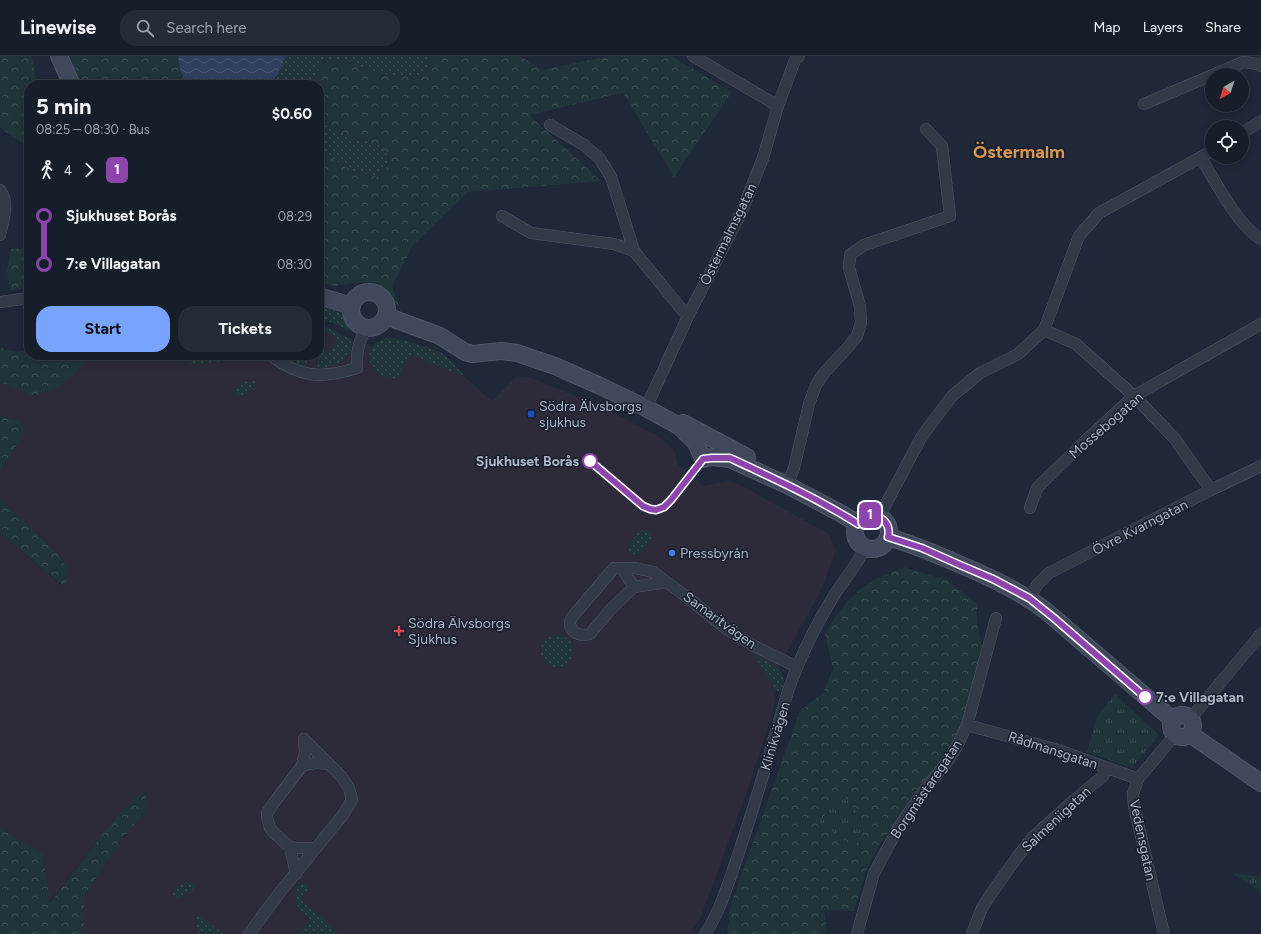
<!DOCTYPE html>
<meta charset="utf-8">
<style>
:root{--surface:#161e2a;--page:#232b36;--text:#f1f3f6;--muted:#9ea2a8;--line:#353c47;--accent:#78a4ff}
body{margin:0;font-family:Figtree,sans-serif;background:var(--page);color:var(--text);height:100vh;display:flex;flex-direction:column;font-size:15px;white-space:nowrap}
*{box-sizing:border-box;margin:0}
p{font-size:13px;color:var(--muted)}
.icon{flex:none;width:22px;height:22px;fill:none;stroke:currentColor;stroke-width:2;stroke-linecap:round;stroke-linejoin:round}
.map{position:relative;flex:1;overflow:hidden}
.panel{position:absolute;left:24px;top:24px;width:300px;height:280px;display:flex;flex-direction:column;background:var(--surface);border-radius:16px;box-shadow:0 2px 10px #0003,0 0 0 1px var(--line)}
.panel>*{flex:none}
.badge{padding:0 8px;border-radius:6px;font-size:14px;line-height:26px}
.needle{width:26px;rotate:219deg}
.tools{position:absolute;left:1205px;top:12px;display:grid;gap:8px}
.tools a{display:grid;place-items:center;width:44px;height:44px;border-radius:50%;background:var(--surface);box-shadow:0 2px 10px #0003,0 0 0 1px var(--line);font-size:20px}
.map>.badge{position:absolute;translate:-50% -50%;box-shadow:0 0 0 2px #fff}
.legs{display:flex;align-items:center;gap:6px;height:44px;padding:0 12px;font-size:13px}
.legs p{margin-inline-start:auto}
.overview{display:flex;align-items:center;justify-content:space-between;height:68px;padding:0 12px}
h1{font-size:22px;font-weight:700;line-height:30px}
.action{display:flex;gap:8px;margin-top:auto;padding:8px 12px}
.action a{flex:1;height:46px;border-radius:16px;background:var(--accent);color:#111;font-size:16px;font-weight:700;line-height:46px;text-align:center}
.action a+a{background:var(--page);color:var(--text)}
ul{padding:0 12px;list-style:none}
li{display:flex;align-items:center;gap:14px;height:48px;font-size:15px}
li i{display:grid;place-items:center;width:6px;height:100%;margin:0 5px;background:currentColor}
li i::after{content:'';width:10px;height:10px;margin:-5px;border:3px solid;border-radius:50%;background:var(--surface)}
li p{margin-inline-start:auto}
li:first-child i{background:linear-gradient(#0000 50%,currentColor 0)}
li:last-child i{background:linear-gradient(currentColor 50%,#0000 0)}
header{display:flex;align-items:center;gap:24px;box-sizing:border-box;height:56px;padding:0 20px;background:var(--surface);border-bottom:1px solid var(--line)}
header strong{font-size:19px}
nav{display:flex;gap:22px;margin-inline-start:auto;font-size:14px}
.search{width:280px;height:36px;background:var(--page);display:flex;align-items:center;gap:10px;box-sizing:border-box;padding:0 14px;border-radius:16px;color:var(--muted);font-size:15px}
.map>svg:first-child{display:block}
</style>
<header>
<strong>Linewise</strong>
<div class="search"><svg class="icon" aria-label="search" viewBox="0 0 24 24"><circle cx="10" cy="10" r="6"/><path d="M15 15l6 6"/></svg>Search here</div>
<nav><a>Map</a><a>Layers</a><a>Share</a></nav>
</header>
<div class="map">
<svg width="1261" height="878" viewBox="0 0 1261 878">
<defs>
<pattern id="grass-dots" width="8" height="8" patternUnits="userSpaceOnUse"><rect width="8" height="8" fill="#203539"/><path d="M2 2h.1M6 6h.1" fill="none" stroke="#3e5054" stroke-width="1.8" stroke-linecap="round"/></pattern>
<pattern id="forest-crowns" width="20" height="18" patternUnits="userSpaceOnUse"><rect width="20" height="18" fill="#203539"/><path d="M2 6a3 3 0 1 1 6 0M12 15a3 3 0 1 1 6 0" fill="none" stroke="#3e5054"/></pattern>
<pattern id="park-tufts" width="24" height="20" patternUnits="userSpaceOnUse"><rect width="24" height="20" fill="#203539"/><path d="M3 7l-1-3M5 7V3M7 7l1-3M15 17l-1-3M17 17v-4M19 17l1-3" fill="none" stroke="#3e5054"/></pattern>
<pattern id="water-waves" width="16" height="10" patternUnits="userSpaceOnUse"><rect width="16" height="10" fill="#2f405f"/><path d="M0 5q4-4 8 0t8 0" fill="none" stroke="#4a5974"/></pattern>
</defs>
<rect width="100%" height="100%" fill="#1e2838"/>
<!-- medical -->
<polygon fill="#2d2a39" points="319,271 343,282 377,292 403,288 453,311 492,345 517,320 525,321 535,323 605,352 656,379 674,393 678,408 703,430 727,425 737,427 828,477 836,494 820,536 778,613 773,656 745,741 701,861 689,878 84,878 84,841 118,788 146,754 135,741 109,770 49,847 43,798 0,772 0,477 64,531 62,503 44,483 0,444 0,415 18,387 17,364 0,360 0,327 8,327 34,340 90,303 92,299 319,299"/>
<!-- grass -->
<g fill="url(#grass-dots)">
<polygon points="286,0 431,0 427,11 415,22 381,18 350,6 324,5 312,25 310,29 270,29 278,18"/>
<polygon points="319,66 346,80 379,89 389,101 386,113 377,121 351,115 319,93"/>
<path d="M319,248c16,6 29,10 34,28l-34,-15z"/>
<path d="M319,268l34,16c-2,18 -16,28 -34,28 -4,-6 1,-13 3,-19l9,4 6,-16 -18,-8z"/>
<path d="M387,282c16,1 48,9 60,19 6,5 12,12 17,18l-12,-3 -41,-18 -14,24c-25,4 -43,-31 -10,-40z"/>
<polygon points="197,299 200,299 203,302 206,299 238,299 237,302 226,305 188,309"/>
<polygon points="274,299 311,299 305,310 295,308"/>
<polygon points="254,325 257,331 256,333 241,340 233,336 239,327"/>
<path d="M642,474h3l5,2 2,6 -1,2c-5,7 -15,23 -23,8l5,-9 7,-8z"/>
<circle cx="557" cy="595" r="16"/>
<path d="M753,598c5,2 10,5 15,8 16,8 19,15 12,31l-3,-2z"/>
<path d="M187,826h3l4,2 1,4c-4,7 -13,11 -21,9l-2,-5 3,-4z"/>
<path d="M298,827h6l5,6 -8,10 39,35h-42l12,-15 -12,-10c-1,-9 -6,-19 0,-26z"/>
<polygon points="198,858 224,878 197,878 197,861"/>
</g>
<!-- forest -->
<g fill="url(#forest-crowns)">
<polygon points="0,0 31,0 34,10 37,29 29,29 29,142 28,143 26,90 0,71"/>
<path d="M69,0h110c-2,7 5,24 11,29h-108z"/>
<polygon points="431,0 520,0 542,14 609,0 671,0 732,36 674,121 623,37 529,59 601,125 468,136 413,189 392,230 400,252 386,235 373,227 363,226 335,230 319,226 319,93 351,115 377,121 386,113 389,101 379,89 346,80 319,66 319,29 310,29 324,5 350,6 381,18 415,22 427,11"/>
<polygon points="29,192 29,233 10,234 7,214 11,193"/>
<path d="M0,291c10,6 18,5 29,3v5h63l-2,4 -31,28 -25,9 -26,-12 -8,-1z"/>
<polygon points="0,360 17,364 25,373 18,387 0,415"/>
<path d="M0,444c13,12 68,57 68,72 0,4 -2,10 -3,15l-65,-54z"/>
<path d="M904,511l43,13 30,24v20l5,22 -16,71 -21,39 -26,34 -41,57 -12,24 -12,40 -30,-1 3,24h-100l4,-30 69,-193 23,-18 10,-24 -8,-36c12,-19 24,-37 43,-49 11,-7 25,-12 36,-17z"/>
<polygon points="145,737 146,754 118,788 84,841 84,878 0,878 0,772 43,798 50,847 109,770 135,741"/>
</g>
<!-- park -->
<g fill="url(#park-tufts)">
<polygon points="1115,638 1159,679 1132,712 1087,696 1097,661"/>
<polygon points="843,738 867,771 854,791 819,766"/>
<polygon points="1232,817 1261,821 1261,836"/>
</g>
<!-- water -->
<path fill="url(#water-waves)" d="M179,0h107l-8,18 -8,11h-80c-6,-4 -14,-22 -11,-29z"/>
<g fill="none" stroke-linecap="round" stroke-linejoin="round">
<!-- street casing -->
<g stroke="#4f5767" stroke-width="12">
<g id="street">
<polyline points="693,0 778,50"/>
<polyline points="1144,48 1243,6 1258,8 1261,10"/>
<polyline points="550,69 584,89 600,103 611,121 634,195 683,255 689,258"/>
<polyline points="1242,77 1261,65"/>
<path d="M1201,102c14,23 37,68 60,81"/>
<path d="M0,134c10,13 3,31 0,45"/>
<polyline points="502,160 531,177 614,188 634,195"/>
<polyline points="0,246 29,242"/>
<polyline points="1044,274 1076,288 1134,340 1175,383 1211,434"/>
<path d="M270,299c30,23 52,24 87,13 -1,-16 2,-26 9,-40"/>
<polyline points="646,352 689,258 742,155 763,102 778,50 795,4 799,0"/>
<polyline points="787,429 794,412 809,348 816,329 825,316 849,290 857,280 861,267 860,250 849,212 850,199 864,189 950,160 942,90 926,73"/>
<polyline points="1030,452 1037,432 1084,386 1134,340 1261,268"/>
<polyline points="879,461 922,380 952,340 980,317 1018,298 1044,274 1079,180 1099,157 1212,95"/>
<polyline points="622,512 634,531"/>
<path d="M666,526l-32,5 -23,22 -21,25c-8,3 -21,-1 -20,-12 0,0 2,-6 3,-6l41,-48h21l18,4 30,22 45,36 24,15 45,22"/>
<polyline points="1029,542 1038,528 1049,517 1211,434 1261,410"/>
<polyline points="1191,662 1261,578"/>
<polyline points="967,669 1058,694 1138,723"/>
<path d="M302,710c9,-4 17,-3 27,-2"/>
<polyline points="290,791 296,792 316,792"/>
<polyline points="296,818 290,791 275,778 270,772 267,761 267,757 276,744 302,710 305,696 304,683"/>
<polyline points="249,878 280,836 343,759 352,744 349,732 341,720 304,683"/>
<path d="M705,878c15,-22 23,-50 32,-76 19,-56 35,-113 52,-170 12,-33 27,-64 46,-94 10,-16 22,-29 30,-46"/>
<polyline points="857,878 874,817 900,769 921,739 950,702 958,688 967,669 996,562"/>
<polyline points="972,878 982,852 991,838 1018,800 1033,781 1072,746 1103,720 1107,712"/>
<polyline points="1164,878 1134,750 1133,738 1138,723 1175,679"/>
</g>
</g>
<!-- secondary casing -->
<g stroke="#4f5767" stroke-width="18">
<g id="secondary">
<polyline points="59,0 72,29"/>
<circle cx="369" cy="254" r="18"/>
<polyline points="319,240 352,250"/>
<polyline points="386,260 440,280 465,296 472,298 501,295 517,297 555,310 598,329 646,352 679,370 696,387 703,403 712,401 730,403 787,429 842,458 858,468"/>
<polyline points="683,367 747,401"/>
<circle cx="872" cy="476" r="17"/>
<path d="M888,481c22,6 43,15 64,24 33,14 65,28 94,50l127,109"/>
<circle cx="1182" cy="670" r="11"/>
<polyline points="1190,678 1261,727"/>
</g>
</g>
<!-- street -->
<use href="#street" stroke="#323a48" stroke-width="11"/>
<!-- secondary -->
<use href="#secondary" stroke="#40495c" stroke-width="16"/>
</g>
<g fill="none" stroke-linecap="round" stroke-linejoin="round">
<!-- line-1 casing -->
<g stroke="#fff" stroke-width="9">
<path id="line-1" d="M590,405l53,45 7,3 6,1 8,-3 7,-7 32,-41 9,-1h18c43,20 87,40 128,66 11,-16 35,-6 30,13l34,11 38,17 33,14 36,19 25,20 91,79"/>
</g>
<!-- line-1 -->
<use href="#line-1" stroke="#8e44ad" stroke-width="6"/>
</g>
<!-- markers -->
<rect fill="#1a4fb4" stroke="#181f2d" stroke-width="1.5" x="527" y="354" width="8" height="8" rx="2"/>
<g fill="#fff" stroke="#8e44ad" stroke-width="2">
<circle cx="590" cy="405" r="7"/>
<circle cx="1145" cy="641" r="7"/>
</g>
<circle fill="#3f7fe0" stroke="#181f2d" stroke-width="1.5" cx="672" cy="497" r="4"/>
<path fill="#e0444e" stroke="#181f2d" stroke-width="1.5" d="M397 569h4v4h4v4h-4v4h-4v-4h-4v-4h4z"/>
<g text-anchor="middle" stroke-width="3" stroke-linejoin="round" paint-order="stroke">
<!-- street labels -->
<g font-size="14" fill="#acb4c6" stroke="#181f2d">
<text transform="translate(728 178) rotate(-64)" y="5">Östermalmsgatan</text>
<text transform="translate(1106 369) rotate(-41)" y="5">Mossebogatan</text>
<text transform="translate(1140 471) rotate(-27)" y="5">Övre Kvarngatan</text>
<text transform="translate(720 564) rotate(36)" y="5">Samaritvägen</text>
<text transform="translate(775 680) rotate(-73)" y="5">Klinikvägen</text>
<text transform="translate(1053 694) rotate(18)" y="5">Rådmansgatan</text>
<text transform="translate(926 733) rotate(-56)" y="5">Borgmästaregatan</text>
<text transform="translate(1056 763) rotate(-43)" y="5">Salmeniigatan</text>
<text transform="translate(1143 784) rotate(78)" y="5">Vedensgatan</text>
</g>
<!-- poi labels -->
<g font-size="14" fill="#acb4c6" stroke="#181f2d" text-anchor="start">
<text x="539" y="355">Södra Älvsborgs<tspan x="539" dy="16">sjukhus</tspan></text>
<text x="680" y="502">Pressbyrån</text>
<text x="408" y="572">Södra Älvsborgs<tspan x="408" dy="16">Sjukhus</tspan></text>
</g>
<!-- stop labels -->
<g font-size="14" font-weight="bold" fill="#acb4c6" stroke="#181f2d" text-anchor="end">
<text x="579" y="410">Sjukhuset Borås</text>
<text x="1156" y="646" text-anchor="start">7:e Villagatan</text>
</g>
<!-- district labels -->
<g font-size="18" font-weight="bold" fill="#da9552" stroke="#181f2d">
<text x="1019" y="102">Östermalm</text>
</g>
</g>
</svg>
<div class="tools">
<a><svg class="needle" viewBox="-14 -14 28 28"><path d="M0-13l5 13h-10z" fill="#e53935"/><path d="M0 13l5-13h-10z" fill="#9ea2a8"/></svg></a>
<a><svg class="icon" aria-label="locate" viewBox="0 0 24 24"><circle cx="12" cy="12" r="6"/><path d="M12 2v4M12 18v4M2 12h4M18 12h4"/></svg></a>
</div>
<b class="badge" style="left:870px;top:459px;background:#8e44ad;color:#fff">1</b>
<section class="panel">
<div class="overview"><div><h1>5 min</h1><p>08:25 – 08:30 · Bus</p></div><b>$0.60</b></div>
<div class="legs"><svg class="icon" aria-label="walk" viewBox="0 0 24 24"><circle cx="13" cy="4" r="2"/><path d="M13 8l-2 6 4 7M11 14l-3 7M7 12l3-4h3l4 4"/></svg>4<svg class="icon" aria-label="forward" viewBox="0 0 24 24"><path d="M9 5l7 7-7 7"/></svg><b class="badge" style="background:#8e44ad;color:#fff">1</b></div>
<ul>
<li><i style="color:#8e44ad"></i><b>Sjukhuset Borås</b><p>08:29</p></li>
<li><i style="color:#8e44ad"></i><b>7:e Villagatan</b><p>08:30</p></li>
</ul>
<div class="action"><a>Start</a><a>Tickets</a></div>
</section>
</div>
